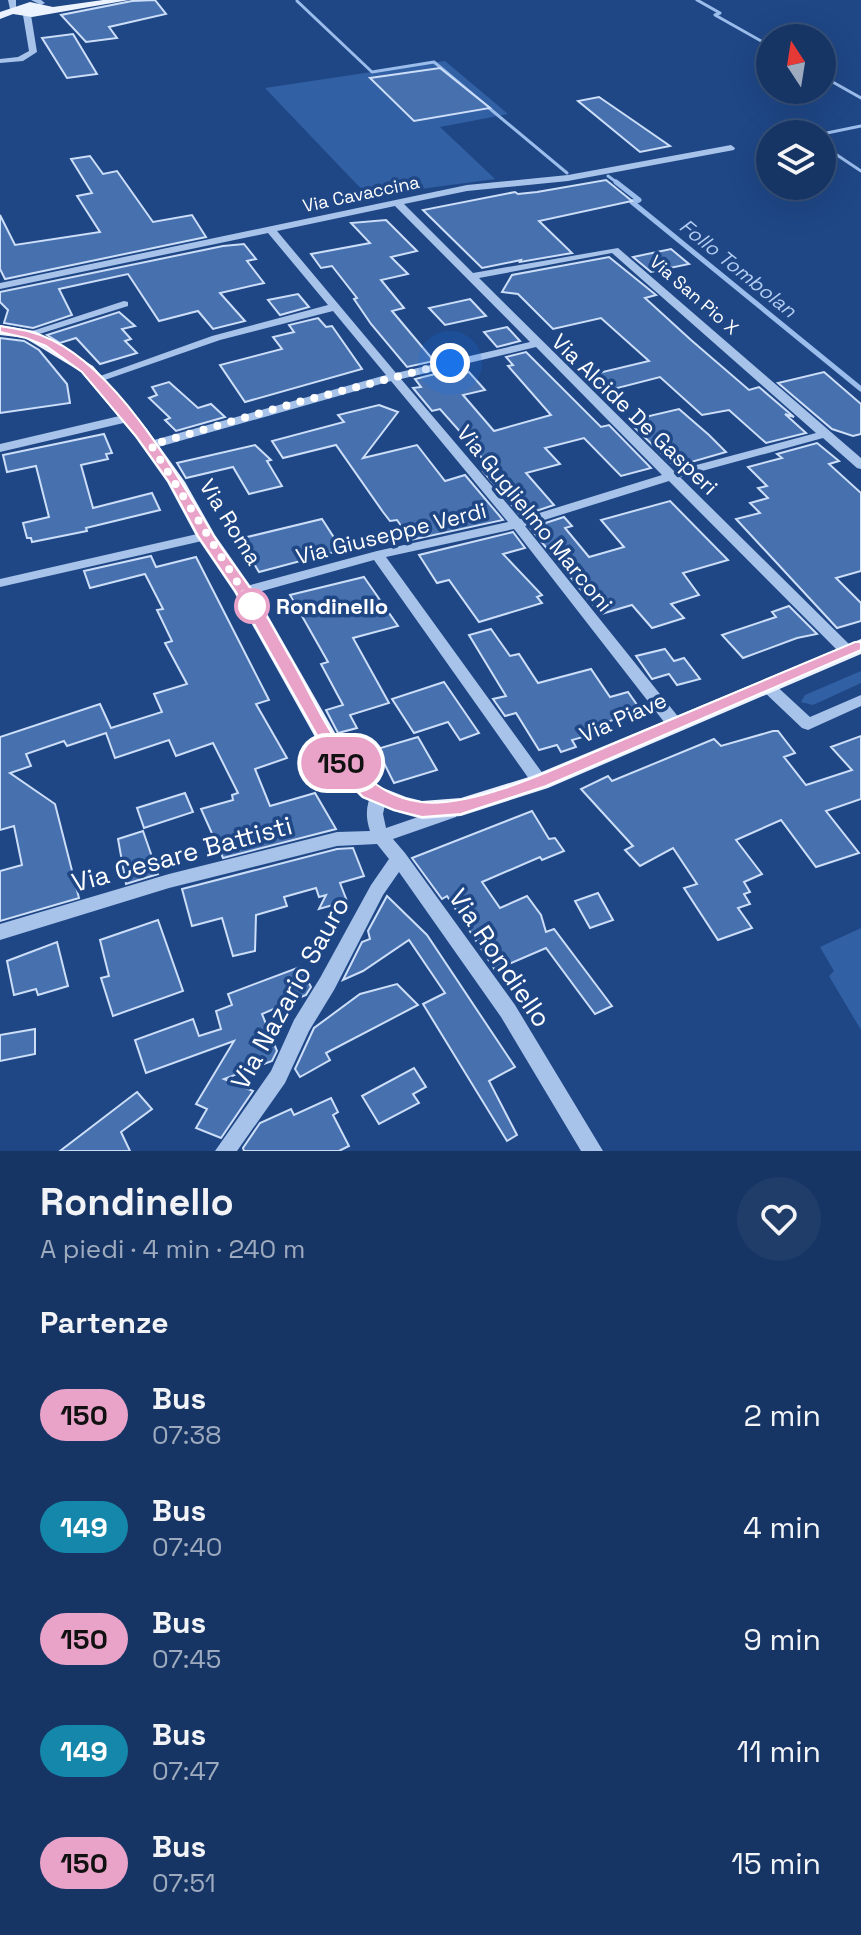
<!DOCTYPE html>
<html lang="it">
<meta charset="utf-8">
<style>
:root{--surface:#173564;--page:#203d6a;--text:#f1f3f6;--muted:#9eabbf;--line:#365078}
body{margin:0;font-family:"Space Grotesk",sans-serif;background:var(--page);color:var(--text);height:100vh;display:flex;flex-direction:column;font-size:30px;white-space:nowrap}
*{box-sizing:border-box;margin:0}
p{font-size:26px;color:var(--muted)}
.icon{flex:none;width:44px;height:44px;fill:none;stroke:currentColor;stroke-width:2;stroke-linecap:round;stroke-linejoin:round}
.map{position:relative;height:1151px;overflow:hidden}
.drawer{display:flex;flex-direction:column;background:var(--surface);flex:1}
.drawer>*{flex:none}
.badge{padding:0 16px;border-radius:26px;font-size:28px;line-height:52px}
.needle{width:52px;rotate:348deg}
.fabs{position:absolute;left:756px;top:24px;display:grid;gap:16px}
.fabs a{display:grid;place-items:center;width:80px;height:80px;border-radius:50%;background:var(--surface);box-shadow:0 8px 32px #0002,0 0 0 2px var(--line);font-size:40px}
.you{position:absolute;width:40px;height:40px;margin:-20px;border:6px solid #fff;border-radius:50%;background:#1a73e8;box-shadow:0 0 0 12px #1a73e833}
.map>.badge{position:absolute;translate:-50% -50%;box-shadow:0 0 0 4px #fff}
h2{padding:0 40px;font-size:30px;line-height:72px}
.round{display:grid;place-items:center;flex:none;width:84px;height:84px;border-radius:42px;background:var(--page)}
.headline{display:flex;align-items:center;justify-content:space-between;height:136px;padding:0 40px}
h1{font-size:38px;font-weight:600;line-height:60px}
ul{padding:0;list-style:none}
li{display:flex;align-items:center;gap:24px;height:112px;padding:0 40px}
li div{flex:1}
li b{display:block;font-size:30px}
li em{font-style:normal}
li .badge{min-width:88px;font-weight:700;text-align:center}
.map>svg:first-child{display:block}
</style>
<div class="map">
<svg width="861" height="1151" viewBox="0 0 861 1151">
<rect width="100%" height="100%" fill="#1f4786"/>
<!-- green -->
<g fill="#3260a4">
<polygon points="445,61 508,114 440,127 495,179 368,196 265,88"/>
<polygon points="861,671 861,683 813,705 801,702 805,695"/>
<polygon points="861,928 861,1030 829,976 834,971 820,947"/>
</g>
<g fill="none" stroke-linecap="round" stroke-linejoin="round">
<!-- stream-far1 -->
<g stroke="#9bbdec" stroke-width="3">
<polyline points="697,0 720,13 715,15 770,46"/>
<polyline points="297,1 372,72 434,62 567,173"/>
<polyline points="822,76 861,98"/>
<polyline points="822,134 861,126"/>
<polyline points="822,145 861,171"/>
<polyline points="608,176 619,184"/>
</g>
<!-- stream -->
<polyline stroke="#9bbdec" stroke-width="5" points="616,182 639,200 632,202 861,389"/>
</g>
<!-- building -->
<g fill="#4770af" stroke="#ccdef8" stroke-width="2">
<polygon points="155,0 166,14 109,27 117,38 86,42 61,15 132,1"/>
<polygon points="73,34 97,74 67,78 42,38"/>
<polygon points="440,68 490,108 414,121 370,78"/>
<polygon points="599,97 631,119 670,146 640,152 578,101"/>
<polygon points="90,156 103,174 117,171 153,222 192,215 206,237 5,279 0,269 0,215 15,245 100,232 77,196 92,193 71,159"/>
<polygon points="606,180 632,201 539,221 572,253 520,262 521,260 482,268 423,210 515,192 518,194 537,192"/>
<polygon points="386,220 417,251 391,257 408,274 381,280 404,308 392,311 434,361 407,367 371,324 354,299 357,298 332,266 321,268 311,254 370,243 351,223"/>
<polygon points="244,244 256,259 247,261 264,283 220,293 245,321 213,329 198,311 159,321 128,274 59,289 72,315 33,328 4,323 8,310 0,302 0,292 223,246"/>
<polygon points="671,249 689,264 651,272 633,257"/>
<polygon points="609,257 656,295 645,298 691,340 749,390 759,387 794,417 785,414 806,433 766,443 729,410 702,415 660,377 606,391 590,375 649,361 601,318 553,329 518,294 502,292 512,275"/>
<polygon points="298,294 309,307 280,315 268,300"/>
<polygon points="470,299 486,316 445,325 429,308"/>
<polygon points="119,312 135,326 122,329 131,339 125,341 137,353 100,364 76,338 60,343 47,335"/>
<polygon points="318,318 326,327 332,326 362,369 245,402 220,365 282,349 273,337 294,332 289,325"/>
<polygon points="507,327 520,341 497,347 484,332"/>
<polygon points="0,338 24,341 39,350 67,384 70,403 0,413"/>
<polygon points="526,352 601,427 609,425 651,468 621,476 584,438 545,448 560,464 526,473 554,505 521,516 483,471 491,469 463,435 440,409 432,411 413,388 421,387 415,379 443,372 447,377 469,372 485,390 463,395 494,431 551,415 508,366 513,365 506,357"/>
<polygon points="824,372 861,404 861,434 853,436 832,429 778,383"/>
<polygon points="169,382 198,408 211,404 225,417 176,431 165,420 170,418 149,398 157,395 152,387"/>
<polygon points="379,405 398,412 363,458 417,445 445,481 465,475 503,520 411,540 397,520 390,521 383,512 336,445 283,458 272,441 344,422 338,415"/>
<polygon points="679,409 709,435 726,452 681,465 678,462 671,463 628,421"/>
<polygon points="104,434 112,453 106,454 108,459 81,465 93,508 152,493 160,510 86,528 87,531 32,542 31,538 27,538 23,523 49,517 36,466 7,472 3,455"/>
<polygon points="817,443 839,461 829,464 861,493 861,571 836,578 861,603 861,621 837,628 736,519 760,513 750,503 768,498 758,488 767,486 748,467 782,458 777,454"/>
<polygon points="255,445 271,460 267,461 282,486 249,494 233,467 186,478 177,463"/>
<polygon points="670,501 728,560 683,573 699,595 671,604 684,618 652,628 632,605 601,614 530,528 564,517 572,526 565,528 589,557 624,547 601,520"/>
<polygon points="322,519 342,550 259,572 239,539"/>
<polygon points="513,532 525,548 503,554 542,595 537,597 542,603 479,622 449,580 437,583 419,555"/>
<polygon points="151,556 156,567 196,557 269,700 256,704 287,758 255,769 270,806 315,793 336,829 223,858 201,809 233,800 232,795 238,793 213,743 176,756 169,740 115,758 106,733 67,746 64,741 26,754 31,766 10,773 55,804 79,898 0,921 0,871 22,865 14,826 0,830 0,737 100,704 111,728 162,712 154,694 187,684 165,643 172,641 157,610 163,609 145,574 90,588 84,571"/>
<polygon points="364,577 398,626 353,638 389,703 350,715 357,728 338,733 326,710 343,705 321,664 328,662 290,595"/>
<polygon points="789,606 817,634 797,638 743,658 722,635 776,617 772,612"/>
<polygon points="491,629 510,656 519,654 538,683 591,669 610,697 628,692 642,712 606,722 611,729 572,740 576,747 561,752 557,745 539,750 516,713 505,716 493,699 506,696 469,635"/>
<polygon points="665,649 674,661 684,658 700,679 677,685 669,674 652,679 636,656"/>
<polygon points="444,682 479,733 460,740 448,722 414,733 392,699"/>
<polygon points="773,731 778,731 795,753 784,757 806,785 852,770 831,747 861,736 861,799 826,811 859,853 816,867 781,820 736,840 762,874 744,882 750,892 744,894 750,904 738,908 752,928 718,940 684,888 697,884 673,848 640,866 625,850 633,846 581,789 608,776 612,781 714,739 721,746"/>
<polygon points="418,737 437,770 394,783 377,749"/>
<polygon points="185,793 193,812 144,828 137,808"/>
<polygon points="532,811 549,839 555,838 564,851 542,860 540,857 482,882 500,908 527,896 541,915 546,932 554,929 612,1006 595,1014 546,948 495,970 447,896 442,899 412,858"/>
<polygon points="143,831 158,874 126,884 118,839"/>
<polygon points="353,848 364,876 340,883 347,901 319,909 326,895 319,897 316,888 284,897 287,906 256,915 255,951 233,956 222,918 192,926 182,889 337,849"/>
<polygon points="598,893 613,920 590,928 575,901"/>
<polygon points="387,896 427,935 515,1067 489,1081 517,1135 507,1141 423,1004 445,993 409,940 363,971 343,980 362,942 370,939 368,931"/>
<polygon points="158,920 183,991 113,1016 101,978 109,976 100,940"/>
<polygon points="57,942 68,986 38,995 36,989 14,995 7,961"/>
<polygon points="300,967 311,987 306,995 262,1014 277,1051 272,1061 224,1079 253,1091 221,1138 196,1128 207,1109 196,1104 234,1041 146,1073 135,1040 193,1019 199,1036 221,1029 216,1011 232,1005 228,994"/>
<polygon points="397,984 418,1005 326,1053 330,1060 300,1077 295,1069 314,1028 360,994"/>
<polygon points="35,1029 35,1054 0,1061 0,1035"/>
<polygon points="414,1068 426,1087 413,1094 419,1103 379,1124 362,1096"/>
<polygon points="137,1092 152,1109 121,1132 130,1151 60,1151"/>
<polygon points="331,1098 338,1112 333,1115 349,1146 339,1151 244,1151 243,1148 260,1123 291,1109 294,1115"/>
</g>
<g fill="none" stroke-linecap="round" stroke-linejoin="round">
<!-- minor -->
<g fill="#a8c3ea" fill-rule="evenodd">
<polygon points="8,0 16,0 16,9 10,9"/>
<polygon points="31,0 41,0 45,3 41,5"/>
<polygon points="27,13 31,15 37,52 23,61 0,63 0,59 18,57 29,51 23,15"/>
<path d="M731,145l4,3 -1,2 -166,31 -101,10 -63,13 69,69 145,-25 243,210v11l-4,-1 -34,-30 -143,39 172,170 2,4 -2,4h-10l-173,-174 -144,45 155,193 2,4 -2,4h-12l-154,-198 -128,28 160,221 2,4 -2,4 -6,2 -6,-2 -160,-226 -130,36 -7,-5 2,-3 138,-37 131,-29 -117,-141 -236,67h-8l-2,-3 2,-3 239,-67 -53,-64 -113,29 -121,42 -4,1 -6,-3 123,-44 116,-31 -60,-72 -268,56v-6l467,-98 101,-10zM395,206l135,136 -134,31 -119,-142zM612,253l204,180 -142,38 -195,-193zM536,347l126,128 -142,44 -119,-140z"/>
<polygon points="124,301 128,302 128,306 33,336 29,337 23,334"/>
<polygon points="128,414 134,418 132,421 0,452 0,444"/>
<polygon points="206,532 211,533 213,536 211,539 0,587 0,579"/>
<polygon points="766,680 771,681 810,717 861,695 861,706 808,730 802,728 761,689 758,685 761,681"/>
<path d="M379,789l6,2 2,4 -4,19 3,14 64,-22 6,1 2,5 -2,5 -63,22 12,14 110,152 88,146h-22l-80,-134 -102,-145 -16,23 -49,95 -25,41 -24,52 -48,68h-22l56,-80 23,-51 26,-42 51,-93 18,-26 -12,-15 -40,2 -168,42 -169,52v-16l169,-50 168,-42 33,-1c-5,-15 -4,-27 3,-40z"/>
</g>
<!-- major -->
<g fill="#ecf2fe" fill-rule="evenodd">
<polygon points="103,0 129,0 32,17 13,14 0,19 0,12 30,2 53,7"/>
<polygon points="0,325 35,331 93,366 147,429 185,482 215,535 254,591 350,759 378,786 406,797 422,801 461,798 532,776 861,639 861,654 548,788 461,816 422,819 393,811 362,798 334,771 234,592 196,536 167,482 135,437 81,372 25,338 0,335"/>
</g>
</g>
<!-- line -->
<path fill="#e9a2c8" stroke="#fff" stroke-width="2" d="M0,326c18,3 35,5 52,14 67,33 123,131 160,193 11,19 26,37 38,55 15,24 28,49 42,73 31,54 59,133 129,141 57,7 152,-42 206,-64 76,-32 152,-64 228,-96h6v8l-315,136 -85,28 -39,3 -28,-7 -31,-13 -27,-28 -100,-177 -38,-56 -29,-54 -33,-46 -54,-64 -36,-26 -20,-8 -26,-6z"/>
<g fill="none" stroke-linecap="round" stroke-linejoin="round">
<!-- walk -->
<polyline stroke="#fff" stroke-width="8" stroke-dasharray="0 14.4" points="252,606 256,612 151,445 295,403 450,363"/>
</g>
<!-- markers -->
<circle fill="#fff" stroke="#e9a2c8" stroke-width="4" cx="252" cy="606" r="16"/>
<g text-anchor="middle" stroke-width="7" stroke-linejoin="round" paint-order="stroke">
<!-- far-street labels -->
<g font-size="18" fill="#fff" stroke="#1f4786">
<text transform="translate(361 194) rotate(-12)" y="6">Via Cavaccina</text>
<text transform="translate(694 295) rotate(41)" y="6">Via San Pio X</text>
</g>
<!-- far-water labels -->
<g font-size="20" font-style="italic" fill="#b3cdf2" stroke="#1f4786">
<text transform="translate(738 268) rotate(39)" y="7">Follo Tombolan</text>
</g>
<!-- street labels -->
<g font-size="22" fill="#fff" stroke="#1f4786">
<text transform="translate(635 414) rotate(44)" y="8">Via Alcide De Gasperi</text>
<text transform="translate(535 518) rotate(51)" y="8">Via Guglielmo Marconi</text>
<text transform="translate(231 522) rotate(58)" y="8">Via Roma</text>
<text transform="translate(391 533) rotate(-14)" y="8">Via Giuseppe Verdi</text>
<text transform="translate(623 717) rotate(-24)" y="8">Via Piave</text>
</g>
<!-- stop labels -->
<g font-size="22" font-weight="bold" fill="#fff" stroke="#1f4786" text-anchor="start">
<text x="276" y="614">Rondinello</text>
</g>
<!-- near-street labels -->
<g font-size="26" fill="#fff" stroke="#1f4786">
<text transform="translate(182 854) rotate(-15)" y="9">Via Cesare Battisti</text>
<text transform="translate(500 958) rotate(56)" y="9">Via Rondiello</text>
<text transform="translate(290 993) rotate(-61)" y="9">Via Nazario Sauro</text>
</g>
</g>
</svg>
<div class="fabs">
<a><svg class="needle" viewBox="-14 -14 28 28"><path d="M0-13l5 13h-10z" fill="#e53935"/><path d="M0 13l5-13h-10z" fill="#9eabbf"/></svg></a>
<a><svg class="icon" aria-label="layers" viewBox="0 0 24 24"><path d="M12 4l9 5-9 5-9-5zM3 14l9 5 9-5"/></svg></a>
</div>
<div class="you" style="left:450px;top:363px"></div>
<b class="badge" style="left:341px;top:763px;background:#e9a2c8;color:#111">150</b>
</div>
<section class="drawer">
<div class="headline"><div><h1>Rondinello</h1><p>A piedi · 4 min · 240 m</p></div><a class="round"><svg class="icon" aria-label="heart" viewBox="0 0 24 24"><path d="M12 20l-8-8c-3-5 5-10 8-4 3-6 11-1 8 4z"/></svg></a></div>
<h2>Partenze</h2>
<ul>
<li><span class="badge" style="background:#e9a2c8;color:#111">150</span><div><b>Bus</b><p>07:38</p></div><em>2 min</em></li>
<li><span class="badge" style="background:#1587aa;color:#fff">149</span><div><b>Bus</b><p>07:40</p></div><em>4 min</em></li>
<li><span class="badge" style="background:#e9a2c8;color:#111">150</span><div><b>Bus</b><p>07:45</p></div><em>9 min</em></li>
<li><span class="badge" style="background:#1587aa;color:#fff">149</span><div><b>Bus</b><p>07:47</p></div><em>11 min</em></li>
<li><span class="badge" style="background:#e9a2c8;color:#111">150</span><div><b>Bus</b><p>07:51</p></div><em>15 min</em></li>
</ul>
</section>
